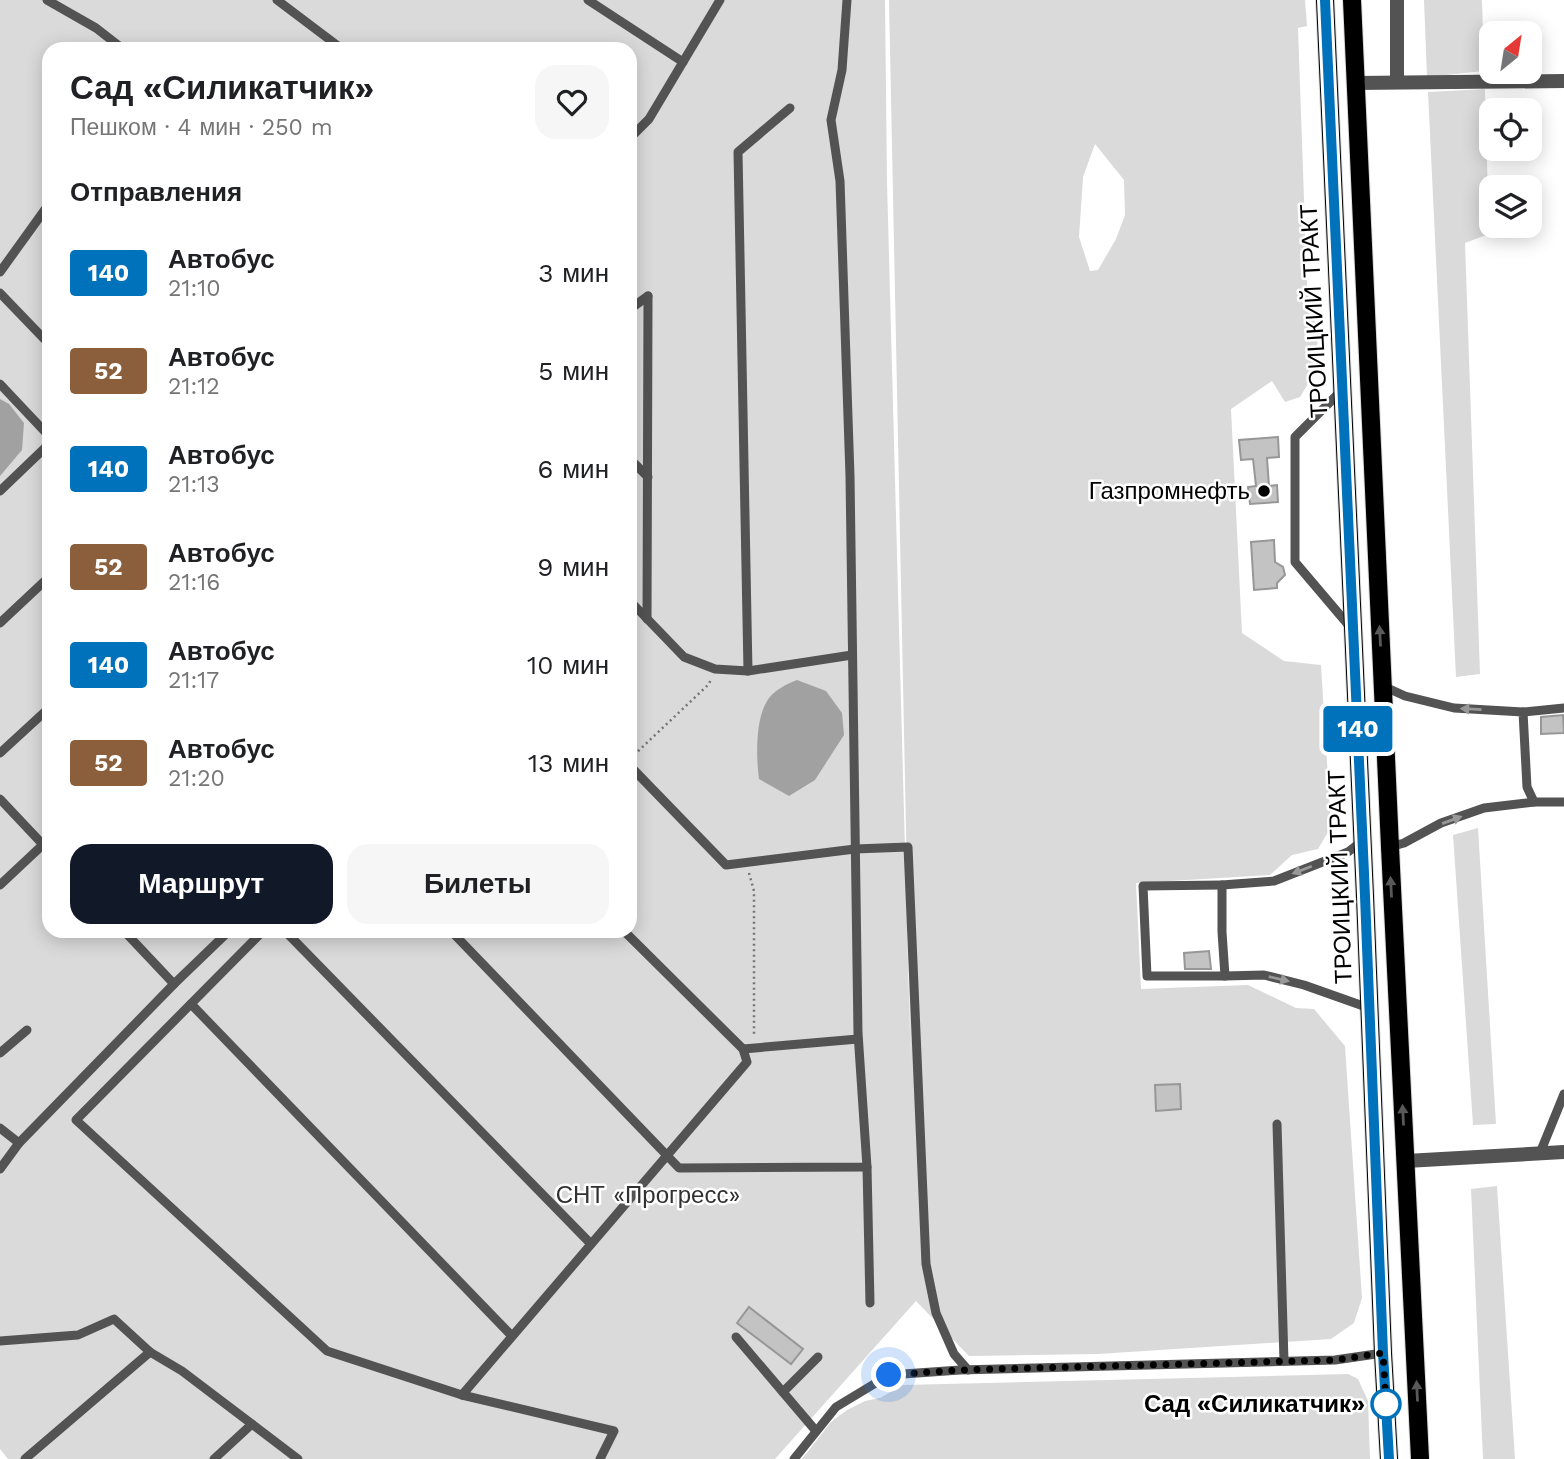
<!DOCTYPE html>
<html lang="ru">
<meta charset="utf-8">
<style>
:root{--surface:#fff;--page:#f6f6f6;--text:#202124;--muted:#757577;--accent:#111827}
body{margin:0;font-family:"Work Sans",sans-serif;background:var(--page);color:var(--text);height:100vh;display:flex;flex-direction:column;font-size:26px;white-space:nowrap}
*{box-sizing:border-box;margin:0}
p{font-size:23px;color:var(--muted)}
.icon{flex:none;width:38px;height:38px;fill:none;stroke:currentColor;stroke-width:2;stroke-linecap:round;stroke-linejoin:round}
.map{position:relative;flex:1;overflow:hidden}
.sheet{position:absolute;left:42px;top:42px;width:595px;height:896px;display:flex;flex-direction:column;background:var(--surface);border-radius:21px;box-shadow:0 4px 18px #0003}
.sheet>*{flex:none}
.badge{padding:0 14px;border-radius:5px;font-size:24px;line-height:46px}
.needle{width:46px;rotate:30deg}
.tools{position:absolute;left:1479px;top:21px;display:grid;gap:14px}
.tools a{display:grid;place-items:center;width:63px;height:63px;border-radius:14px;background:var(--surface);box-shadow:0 4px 18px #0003;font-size:35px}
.you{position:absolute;width:35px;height:35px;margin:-18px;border:5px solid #fff;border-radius:50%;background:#1a73e8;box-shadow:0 0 0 10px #1a73e833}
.map>.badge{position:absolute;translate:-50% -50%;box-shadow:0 0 0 4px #fff}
h2{padding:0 28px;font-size:26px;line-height:63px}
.round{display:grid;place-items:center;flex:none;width:74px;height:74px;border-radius:21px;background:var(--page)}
.summary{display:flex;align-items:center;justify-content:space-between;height:119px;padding:0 28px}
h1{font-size:33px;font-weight:700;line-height:52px}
.cta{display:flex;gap:14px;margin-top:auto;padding:14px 28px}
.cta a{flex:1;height:80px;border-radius:21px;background:var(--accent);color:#fff;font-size:28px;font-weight:700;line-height:80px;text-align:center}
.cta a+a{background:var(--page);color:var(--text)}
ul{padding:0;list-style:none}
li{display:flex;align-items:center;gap:21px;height:98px;padding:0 28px}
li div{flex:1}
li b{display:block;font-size:26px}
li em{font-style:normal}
li .badge{min-width:77px;font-weight:700;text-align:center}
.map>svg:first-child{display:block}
</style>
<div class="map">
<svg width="1564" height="1459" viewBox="0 0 1564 1459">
<rect width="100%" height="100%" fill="#fff"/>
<!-- green -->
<g fill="#dadada" fill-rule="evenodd">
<path d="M0,0h885l2,182 24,891 -22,-1073h416l2,26 -9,2 9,257 11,52 -4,37 -14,23 -15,5 -13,-21 -41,28 11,224 42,28 37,4 10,162 -13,22 -26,6 -22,20 -134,8 5,106 107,-4 48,23 18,1 31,37 17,252 -8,25 -23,16 -233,15 -129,2 -53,-55 -141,158h-767l-8,-10zM49,49h581v882h-581zM1095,144l29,36 1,35 -9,24 -18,31 -8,1 -11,-34 4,-60z"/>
<polygon points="1424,0 1482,0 1484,71 1427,77"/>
<polygon points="1485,89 1489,234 1465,243 1480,674 1456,677 1428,92"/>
<polygon points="1478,828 1496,1124 1473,1125 1453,835"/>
<polygon points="1497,1186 1515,1459 1483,1459 1471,1189"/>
<polygon points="1348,1374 1358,1379 1368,1401 1370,1459 802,1459 831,1422 847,1410 865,1401 880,1398 903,1385"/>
</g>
<!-- water -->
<g fill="#a1a1a1">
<polygon points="0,399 9,404 24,423 22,450 0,476"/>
<path d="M797,680l29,11 16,22 2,22 -29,45 -26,16 -30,-17c-3,-23 -4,-62 10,-81 7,-9 18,-14 28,-18z"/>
</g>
<!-- building -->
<g fill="#c3c3c3" stroke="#979797" stroke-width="2">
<polygon points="1278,437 1279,457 1267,458 1269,486 1277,485 1278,502 1250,504 1248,487 1256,486 1253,459 1241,460 1239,440"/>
<polygon points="1274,540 1275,562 1283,567 1285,575 1277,583 1277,588 1254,590 1251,542"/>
<polygon points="1563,715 1564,733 1541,734 1541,717"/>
<polygon points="1209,951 1211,969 1185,969 1184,953"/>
<polygon points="1180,1084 1181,1109 1156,1111 1155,1085"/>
<polygon points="749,1307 803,1349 791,1364 737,1323"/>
</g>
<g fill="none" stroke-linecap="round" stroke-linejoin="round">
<!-- primary casing -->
<g stroke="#dbdbdb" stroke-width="20">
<g id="primary">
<polyline points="1325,0 1365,896 1383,1353 1389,1459"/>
<polyline points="1352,0 1390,847 1420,1459"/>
</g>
</g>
<!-- path -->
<g stroke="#757575" stroke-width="2.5" stroke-dasharray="2 3.5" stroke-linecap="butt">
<polyline points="634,755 709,684 711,679"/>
<polyline points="749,873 754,891 754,1037"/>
</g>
<!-- service -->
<g stroke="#535353" stroke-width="9">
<polyline points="47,0 96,28 123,49"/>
<polyline points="277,0 342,49"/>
<polyline points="588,0 683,62"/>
<polyline points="630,138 649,119 720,0"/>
<polyline points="0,272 49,204"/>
<polyline points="0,293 49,344"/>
<polyline points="630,309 648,296"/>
<polyline points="0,384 49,436"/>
<polyline points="1341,391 1295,437 1295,562 1351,628"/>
<polyline points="630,459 648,477"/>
<polyline points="0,491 49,444"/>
<polyline points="630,601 684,657 715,669 748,671 852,655"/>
<polyline points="647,619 648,296"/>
<polyline points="0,623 49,577"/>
<polyline points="748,671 738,152 790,108"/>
<polyline points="1383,686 1405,696 1454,708 1523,712 1527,787 1534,802 1484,808 1441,823 1404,843 1390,847"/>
<polyline points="1523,712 1564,708"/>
<polyline points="0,753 49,708"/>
<polyline points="630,766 726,865 855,849 908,847 926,1264 936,1313 954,1354 968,1370"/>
<polyline points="0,799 49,851"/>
<polyline points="1534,802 1564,802"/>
<polyline points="1361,842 1348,852 1274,881 1222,885 1222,932 1225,976 1264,975 1304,985 1369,1008"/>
<polyline points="0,885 49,839"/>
<polyline points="1222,885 1143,886 1147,976 1225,976"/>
<polyline points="124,931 174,984"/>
<polyline points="263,931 76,1120 327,1351 462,1395 614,1431 600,1459"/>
<polyline points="285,931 591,1244"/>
<polyline points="451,931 679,1168 867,1167 858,1033 850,476 840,181 831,120 842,70 847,0"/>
<polyline points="624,931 743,1049 858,1039"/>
<polyline points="191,1004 512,1336"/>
<polyline points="0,1053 27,1030"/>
<polyline points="1277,1124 1284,1361"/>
<polyline points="0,1128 19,1143 174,984 229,931"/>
<polyline points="1540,1153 1564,1094"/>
<polyline points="867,1167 870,1303"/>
<polyline points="0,1169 19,1143"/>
<polyline points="736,1337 816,1431"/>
<polyline points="0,1341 78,1335 114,1319 150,1352 182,1371 298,1459"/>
<polyline points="783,1392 818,1357"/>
<polyline points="462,1395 747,1062 743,1049"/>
<polyline points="25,1459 150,1352"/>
<polyline points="214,1459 252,1424"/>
<polyline points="794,1459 836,1407 889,1375 960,1370 1335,1360 1383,1353"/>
</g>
<!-- minor -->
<g stroke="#535353" stroke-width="14">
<polyline points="1397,82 1397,0"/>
<polyline points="1355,83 1564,81"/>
<polyline points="1406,1161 1564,1152"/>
</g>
<!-- primary -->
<use href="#primary" stroke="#000" stroke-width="18"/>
</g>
<!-- one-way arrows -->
<defs><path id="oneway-solid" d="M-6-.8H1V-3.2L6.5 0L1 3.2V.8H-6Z" transform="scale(1.75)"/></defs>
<g fill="#595959">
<use href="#oneway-solid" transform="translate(1380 636) rotate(-93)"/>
<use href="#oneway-solid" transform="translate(1391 887) rotate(-93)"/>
<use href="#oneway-solid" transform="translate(1403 1115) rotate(-93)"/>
<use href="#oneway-solid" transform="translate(1417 1391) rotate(-93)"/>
</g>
<g fill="#989898">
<use href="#oneway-solid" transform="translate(1471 709) rotate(-177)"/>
<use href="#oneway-solid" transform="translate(1452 820) rotate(-20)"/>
<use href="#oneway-solid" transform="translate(1302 870) rotate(159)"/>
<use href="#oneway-solid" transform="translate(1279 979) rotate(13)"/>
</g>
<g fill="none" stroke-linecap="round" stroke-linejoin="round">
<!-- line casing -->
<g stroke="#fff" stroke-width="16">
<polyline id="line" points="1325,0 1365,896 1383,1353 1389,1459"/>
</g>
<!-- line -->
<use href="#line" stroke="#0072bc" stroke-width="10"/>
<!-- walk -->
<polyline stroke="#000" stroke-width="7" stroke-dasharray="0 12.6" points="889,1375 960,1370 1335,1360 1383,1353 1386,1404"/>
</g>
<!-- markers -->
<circle fill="#000" stroke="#fff" stroke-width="2.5" cx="1264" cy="491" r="7"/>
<circle fill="#fff" stroke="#0072bc" stroke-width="3.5" cx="1386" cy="1404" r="14"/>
<g text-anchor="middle" stroke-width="5" stroke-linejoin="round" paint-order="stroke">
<!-- street labels -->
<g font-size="24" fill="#000" stroke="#fff">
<text transform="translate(1314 311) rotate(-93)" y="8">ТРОИЦКИЙ ТРАКТ</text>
<text transform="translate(1340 877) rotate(-92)" y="8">ТРОИЦКИЙ ТРАКТ</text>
</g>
<!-- poi labels -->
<g font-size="24" fill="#000" stroke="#fff" text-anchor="end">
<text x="1250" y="499">Газпромнефть</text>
</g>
<!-- park labels -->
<g font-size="24" fill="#313131" stroke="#fff">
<text x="648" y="1203">СНТ «Прогресс»</text>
</g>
<!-- stop labels -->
<g font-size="24" font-weight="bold" fill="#000" stroke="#fff" text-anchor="end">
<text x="1365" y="1412">Сад «Силикатчик»</text>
</g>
</g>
</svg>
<div class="tools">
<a><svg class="needle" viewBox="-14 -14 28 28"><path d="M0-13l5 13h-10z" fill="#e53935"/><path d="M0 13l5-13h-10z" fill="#757577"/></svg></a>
<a><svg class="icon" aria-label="locate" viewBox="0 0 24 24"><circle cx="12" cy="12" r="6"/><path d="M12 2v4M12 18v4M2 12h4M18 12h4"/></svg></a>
<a><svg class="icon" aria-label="layers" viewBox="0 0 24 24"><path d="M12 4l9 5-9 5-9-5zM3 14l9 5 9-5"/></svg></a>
</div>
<div class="you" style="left:889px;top:1375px"></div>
<b class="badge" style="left:1358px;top:729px;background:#0072bc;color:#fff">140</b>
<section class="sheet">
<div class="summary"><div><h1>Сад «Силикатчик»</h1><p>Пешком · 4 мин · 250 m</p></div><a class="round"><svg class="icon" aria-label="heart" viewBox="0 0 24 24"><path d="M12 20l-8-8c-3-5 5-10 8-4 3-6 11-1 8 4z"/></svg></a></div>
<h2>Отправления</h2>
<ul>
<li><span class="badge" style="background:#0072bc;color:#fff">140</span><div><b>Автобус</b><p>21:10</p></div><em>3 мин</em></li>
<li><span class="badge" style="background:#8b5e3c;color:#fff">52</span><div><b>Автобус</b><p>21:12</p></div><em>5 мин</em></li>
<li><span class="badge" style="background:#0072bc;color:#fff">140</span><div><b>Автобус</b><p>21:13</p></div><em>6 мин</em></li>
<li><span class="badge" style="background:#8b5e3c;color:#fff">52</span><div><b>Автобус</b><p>21:16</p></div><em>9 мин</em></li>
<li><span class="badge" style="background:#0072bc;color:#fff">140</span><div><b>Автобус</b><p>21:17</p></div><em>10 мин</em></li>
<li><span class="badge" style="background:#8b5e3c;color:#fff">52</span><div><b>Автобус</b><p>21:20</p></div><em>13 мин</em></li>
</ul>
<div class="cta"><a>Маршрут</a><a>Билеты</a></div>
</section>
</div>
